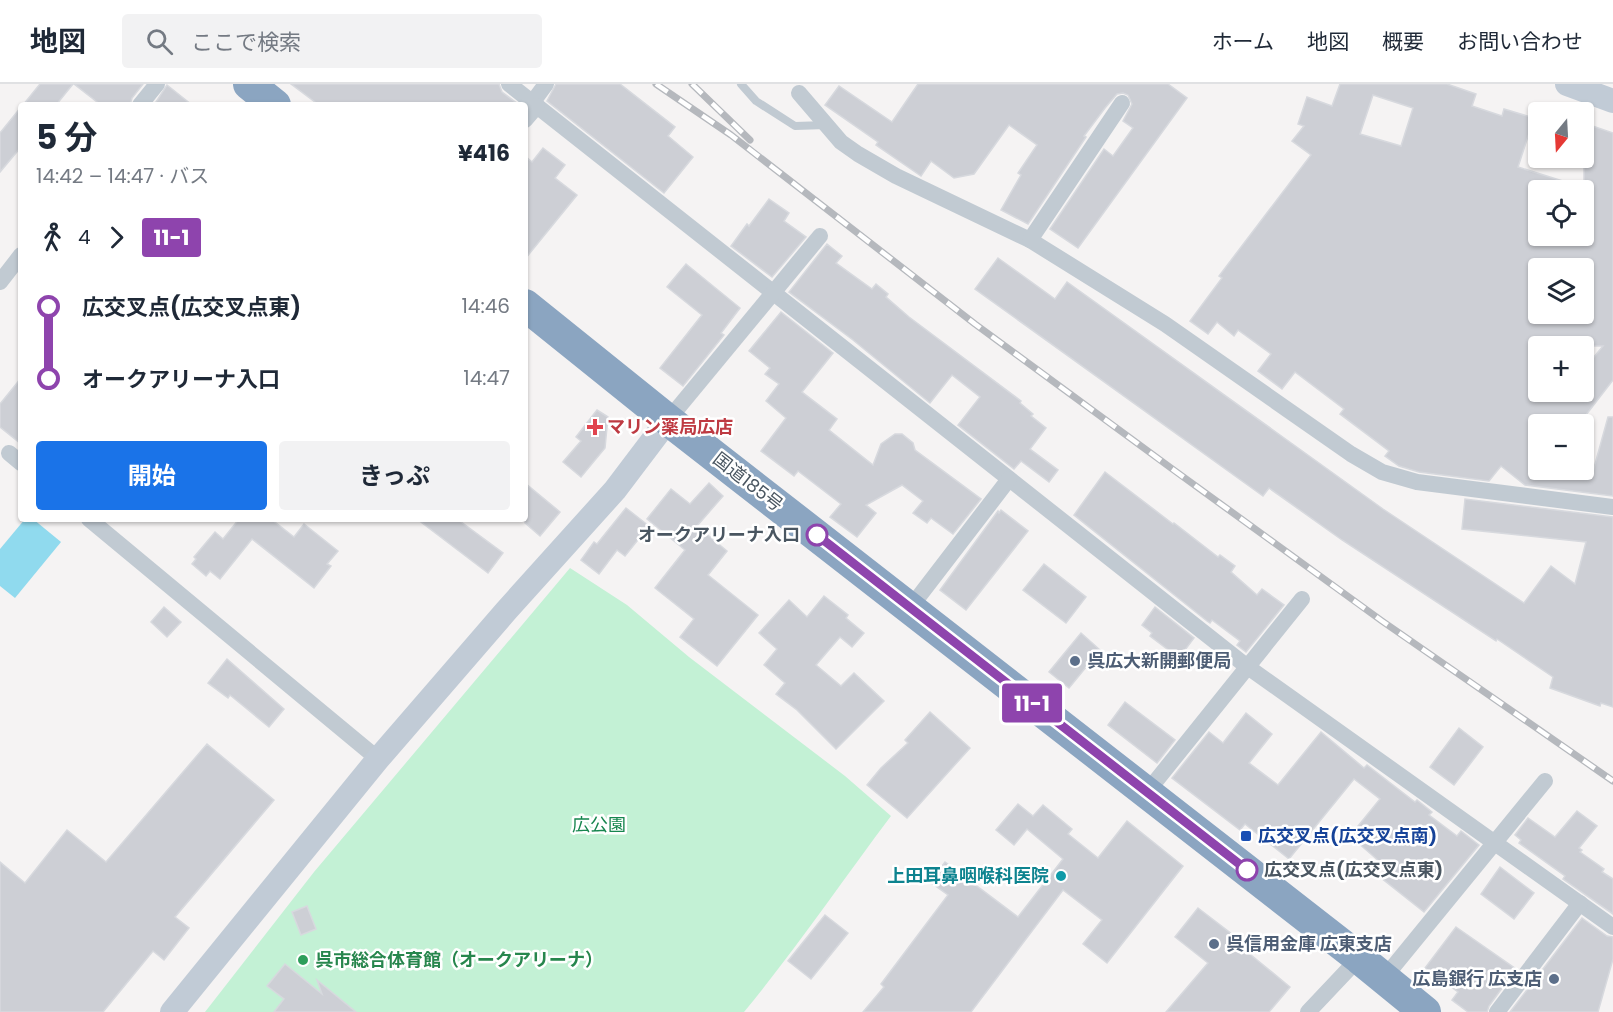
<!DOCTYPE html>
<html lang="ja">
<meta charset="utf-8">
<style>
:root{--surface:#fff;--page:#f2f2f3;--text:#1f2937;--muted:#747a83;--line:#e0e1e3;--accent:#1a73e8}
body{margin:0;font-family:Poppins,"Noto Sans JP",sans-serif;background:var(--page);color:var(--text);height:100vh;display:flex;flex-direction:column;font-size:22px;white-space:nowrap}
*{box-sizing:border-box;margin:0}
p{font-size:20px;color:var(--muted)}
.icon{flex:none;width:33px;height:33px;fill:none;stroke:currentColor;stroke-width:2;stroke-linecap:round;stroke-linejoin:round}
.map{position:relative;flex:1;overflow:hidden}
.drawer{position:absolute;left:18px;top:18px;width:510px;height:420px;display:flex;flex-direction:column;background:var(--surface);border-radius:6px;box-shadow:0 2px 4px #0004}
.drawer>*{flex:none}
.badge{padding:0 12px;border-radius:4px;font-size:21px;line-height:39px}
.needle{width:39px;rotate:198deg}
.buttons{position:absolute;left:1528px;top:18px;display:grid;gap:12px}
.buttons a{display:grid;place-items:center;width:66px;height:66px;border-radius:6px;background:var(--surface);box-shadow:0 2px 4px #0004;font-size:30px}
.map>.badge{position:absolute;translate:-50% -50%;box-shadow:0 0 0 3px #fff}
.legs{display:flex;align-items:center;gap:9px;height:66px;padding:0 18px;font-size:20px}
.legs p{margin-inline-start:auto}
.headline{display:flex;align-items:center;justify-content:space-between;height:102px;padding:0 18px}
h1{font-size:33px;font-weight:700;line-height:45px}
.action{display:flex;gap:12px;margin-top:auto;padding:12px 18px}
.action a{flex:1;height:69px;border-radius:6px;background:var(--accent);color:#fff;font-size:24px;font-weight:700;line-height:69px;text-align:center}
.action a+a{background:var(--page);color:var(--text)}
ul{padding:0 18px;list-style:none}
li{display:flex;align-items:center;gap:21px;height:72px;font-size:22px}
li i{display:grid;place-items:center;width:9px;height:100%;margin:0 8px;background:currentColor}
li i::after{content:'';width:15px;height:15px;margin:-8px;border:4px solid;border-radius:50%;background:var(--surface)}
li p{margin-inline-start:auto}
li:first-child i{background:linear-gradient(#0000 50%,currentColor 0)}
li:last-child i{background:linear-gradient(currentColor 50%,#0000 0)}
header{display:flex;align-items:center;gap:36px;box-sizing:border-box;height:84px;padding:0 30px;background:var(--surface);border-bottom:2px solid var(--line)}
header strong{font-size:28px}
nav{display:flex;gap:33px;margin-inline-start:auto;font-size:21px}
.search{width:420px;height:54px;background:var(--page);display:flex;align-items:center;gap:15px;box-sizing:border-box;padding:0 21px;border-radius:6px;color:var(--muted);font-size:22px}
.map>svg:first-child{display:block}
</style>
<header>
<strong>地図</strong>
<div class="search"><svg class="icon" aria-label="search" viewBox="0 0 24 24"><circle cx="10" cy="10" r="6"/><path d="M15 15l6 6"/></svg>ここで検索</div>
<nav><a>ホーム</a><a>地図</a><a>概要</a><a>お問い合わせ</a></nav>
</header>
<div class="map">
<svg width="1613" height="928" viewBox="0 0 1613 928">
<rect width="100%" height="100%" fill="#f5f3f3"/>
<!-- green -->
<path fill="#c3f1d5" d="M570,484l57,37 62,52 156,119 46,40c-49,65 -95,133 -147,196h-539l109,-140z"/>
<!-- water -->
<polygon fill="#90daee" points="25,435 33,435 61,458 15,514 0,502 0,465"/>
<!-- building -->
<g fill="#cdcfd5" stroke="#d7d9de" stroke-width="1.5" fill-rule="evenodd">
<polygon points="40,0 73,0 56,21 23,21"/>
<polygon points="74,0 143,0 132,14 130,21 101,21"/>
<polygon points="291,0 499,0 502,8 518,20 319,21"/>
<polygon points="556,0 620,0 675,43 668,52 693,73 664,109 547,17"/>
<polygon points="918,0 1168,0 1187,14 1078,164 1050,145 1104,65 1113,72 1133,44 1123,37 1132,20 1128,11 1123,9 1117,10 1105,24 1084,52 1086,53 1028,140 1001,126 1021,91 1018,89 1037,61 1009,41 974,90 954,94 931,77 921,92 876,61 878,58 825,21 839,2 892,38"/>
<path d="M1340,0h107l29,10 -4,12 30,10 2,-7 30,9 -16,49 64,20v3h-43v46h45v-113l29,10v247l-34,44h-40v46l53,5 16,-58h5v79l-88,-11 -24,-19 -12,15 -70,-9 -20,-6 -14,-10 4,-5 -49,-37 4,-5 -49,-37 -13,17 -24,-18 13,-17 -33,-24 -4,6 -17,-14 -9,12 -18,-13 32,-43 -3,-2 92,-121 -19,-14 12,-15 -6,-2 9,-27 25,9zM1373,11l40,13 -12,38 -41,-12zM1539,184h45v46h-45zM1539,262h64l-19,23v23h-45z"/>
<polygon points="167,1 192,21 154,21"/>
<polygon points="21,23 21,63 0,88 0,49"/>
<polygon points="543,64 565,81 555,94 577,111 525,175 525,72 532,78"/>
<polygon points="769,115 789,129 784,137 806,153 772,193 731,162 747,140 749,142"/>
<polygon points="827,160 842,172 836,179 872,205 876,200 888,210 886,213 909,233 1021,317 1020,319 1033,330 1031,332 1046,344 1030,365 1058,386 1049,398 1021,377 1014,385 958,341 980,313 952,291 930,319 853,256 789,208"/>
<polygon points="998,174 1055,215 1067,198 1383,425 1524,519 1551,482 1575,500 1586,458 1462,445 1465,415 1613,433 1613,623 1601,619 1600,622 1550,604 1553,593 1497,555 1496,557 1342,456 1269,404 1263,412 975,205"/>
<polygon points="686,180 740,224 721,249 724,251 683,302 660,284 702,231 667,203"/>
<polygon points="781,228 833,269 802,308 837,335 829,346 873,381 881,360 895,350 902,350 913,359 915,366 981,415 953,450 931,434 927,439 913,429 923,417 902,401 866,421 876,429 857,453 830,433 841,420 798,387 794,392 761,367 786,334 766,317 779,300 765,290 770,284 749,267"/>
<polygon points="21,294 21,360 0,343 0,320"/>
<polygon points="597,326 608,333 605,364 581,393 563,378 581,357 576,353"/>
<polygon points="1105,388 1173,440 1174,439 1218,473 1220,471 1235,482 1231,488 1257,511 1262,505 1284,521 1246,568 1237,561 1240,557 1212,536 1210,539 1207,537 1074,431"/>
<polygon points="525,399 560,428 540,452 525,439"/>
<polygon points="709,399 723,412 697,442 727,467 708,491 758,531 717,582 680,553 694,535 655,504 685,466 647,435 671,405 690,420"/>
<polygon points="626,424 649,442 625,472 617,466 599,490 581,476 594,458 597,460"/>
<polygon points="1001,426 1028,447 966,526 940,506 998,427 999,429"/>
<polygon points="239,435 271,435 294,453 304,440 338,467 327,480 331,482 314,504 252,455 220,495 210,487 206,492 192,480 196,475 194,473 215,448 223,455"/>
<polygon points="417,435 457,435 503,469 488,489"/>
<polygon points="1044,480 1086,513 1066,539 1023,506"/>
<polygon points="824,512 848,531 846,534 864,549 852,563 840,553 816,581 841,602 854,589 884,617 836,665 797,626 776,610 785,599 764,581 777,565 759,549 789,516 807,533"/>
<polygon points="164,523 181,538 167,553 151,538"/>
<polygon points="1155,523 1194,554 1179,574 1150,552 1152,549 1142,541"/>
<polygon points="1081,549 1100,566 1069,604 1049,588"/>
<polygon points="227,575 284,625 269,643 230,611 228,614 208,599"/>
<polygon points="1125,618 1175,656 1157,679 1108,641"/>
<polygon points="930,628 970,664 907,734 867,701 881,684 908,659 905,656"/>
<polygon points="1246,629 1272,650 1249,679 1278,701 1321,648 1364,684 1367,681 1415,718 1417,716 1432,728 1429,731 1457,752 1461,747 1479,761 1424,828 1380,793 1387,784 1350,752 1380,715 1354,695 1289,775 1245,740 1240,746 1172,694 1209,648 1223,659"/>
<polygon points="1459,644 1483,663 1454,701 1430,683"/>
<polygon points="207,660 274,716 175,833 189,844 164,876 153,867 103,928 0,928 0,778 25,799 67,746 106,778"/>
<polygon points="1018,720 1033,732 1043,721 1072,745 1068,750 1098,774 1127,737 1183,782 1107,879 1083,860 1102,836 1063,806 971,928 863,928 884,903 881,900 948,811 930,798 945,778 1018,833 1063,775 1027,745 1014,761 996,746"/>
<polygon points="1577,727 1597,742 1579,764 1582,766 1580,768 1604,785 1602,788 1613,795 1613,830 1563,795 1565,792 1519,759 1521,756 1515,751 1528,734 1555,753"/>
<polygon points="1500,783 1534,809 1514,835 1481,810"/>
<polygon points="307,822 316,845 301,851 292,828"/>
<polygon points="1198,824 1254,867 1251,871 1290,903 1269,928 1166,928 1208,879 1175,853"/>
<polygon points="825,831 848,849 811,895 788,877"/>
<polygon points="1582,834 1607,852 1613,853 1613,875 1598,928 1510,928"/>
<polygon points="1456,843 1516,885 1489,922 1487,928 1468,928 1452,916 1458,908 1425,884"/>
<polygon points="285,880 322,910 317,896 356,928 274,928 284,915 267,902"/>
</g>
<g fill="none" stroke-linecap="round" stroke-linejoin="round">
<!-- lane -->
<polyline stroke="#c1cad2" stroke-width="8" points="741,0 756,17 795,42 826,41"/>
<!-- street -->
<g stroke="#c1cad2" stroke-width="16">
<polyline points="509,0 1245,581 1613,843"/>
<polyline points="799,9 841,58 858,70 896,92 1030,156 1165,240 1351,370 1382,388 1417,398 1613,423"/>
<polyline points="532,19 546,0"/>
<polyline points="140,21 157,0"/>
<polyline points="525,36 537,22"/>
<polyline points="1030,156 1122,19"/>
<polyline points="0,198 21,171"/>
<polyline points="668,336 820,152"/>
<polyline points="9,369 21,379"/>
<polyline points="89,435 378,675"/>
<polyline points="910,524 1009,395"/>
<polyline points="1147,708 1302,515"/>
<polyline points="1384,894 1545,697"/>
<polyline points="1308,928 1359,874"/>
<polyline points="1497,928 1580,819"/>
</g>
<!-- secondary -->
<g stroke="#c1cbd6" stroke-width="24">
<polyline points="1567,0 1613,17"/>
<polyline points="172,928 378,675 506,527 615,406 668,336"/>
</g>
<!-- highway -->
<g stroke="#8ba5c1" stroke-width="32">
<polyline points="249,0 275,21"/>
<polyline points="525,221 668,336 1359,874 1425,928"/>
</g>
<!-- rail casing -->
<g stroke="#b5b8bd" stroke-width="7">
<g id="rail">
<polyline points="656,0 731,51 975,240 1171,384 1382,537 1613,697"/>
<polyline points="692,0 750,56"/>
</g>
</g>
<!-- rail -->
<use href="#rail" stroke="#fff" stroke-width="4.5" stroke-dasharray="14" stroke-linecap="butt"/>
</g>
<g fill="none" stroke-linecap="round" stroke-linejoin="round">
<!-- line-1 casing -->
<g stroke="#fff" stroke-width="14">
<polyline id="line-1" points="817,451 1247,786"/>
</g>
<!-- line-1 -->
<use href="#line-1" stroke="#8e44ad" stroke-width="9"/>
</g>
<!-- markers -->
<path fill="#e0444e" stroke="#fff" stroke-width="2" d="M592 334h6v6h6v6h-6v6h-6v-6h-6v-6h6z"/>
<g fill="#fff" stroke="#8e44ad" stroke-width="3">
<circle cx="817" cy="451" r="10"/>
<circle cx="1247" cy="786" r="10"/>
</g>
<g fill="#5c6f8a" stroke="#fff" stroke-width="2">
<circle cx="1075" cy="577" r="6"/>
<circle cx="1214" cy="860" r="6"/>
<circle cx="1554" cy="895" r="6"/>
</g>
<rect fill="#1a4fb4" stroke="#fff" stroke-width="2" x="1240" y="746" width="12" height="12" rx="3"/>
<circle fill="#0f9aa8" stroke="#fff" stroke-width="2" cx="1061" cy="792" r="6"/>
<circle fill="#2e9e5b" stroke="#fff" stroke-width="2" cx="303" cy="876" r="6"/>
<g text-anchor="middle" stroke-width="5" stroke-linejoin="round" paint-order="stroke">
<!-- health labels -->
<g font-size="18" font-weight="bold" fill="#be3a42" stroke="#fff" text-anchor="start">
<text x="607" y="349">マリン薬局広店</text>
</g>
<!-- street labels -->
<g font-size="18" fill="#4a5661" stroke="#fff">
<text transform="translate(748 398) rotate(38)" y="6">国道185号</text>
</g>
<!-- stop labels -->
<g font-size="18" font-weight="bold" fill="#4a5661" stroke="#fff" text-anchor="end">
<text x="800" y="457">オークアリーナ入口</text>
<text x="1264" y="792" text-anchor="start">広交叉点(広交叉点東)</text>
</g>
<!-- service labels -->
<g font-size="18" font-weight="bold" fill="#4e5e75" stroke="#fff" text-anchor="start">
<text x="1087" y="583">呉広大新開郵便局</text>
<text x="1226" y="866">呉信用金庫 広東支店</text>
<text x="1542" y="901" text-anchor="end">広島銀行 広支店</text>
</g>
<!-- park labels -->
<g font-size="18" fill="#17864f" stroke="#fff">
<text x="599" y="747">広公園</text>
</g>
<!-- transit labels -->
<g font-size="18" font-weight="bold" fill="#164399" stroke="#fff" text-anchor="start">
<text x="1258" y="758">広交叉点(広交叉点南)</text>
</g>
<!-- culture labels -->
<g font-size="18" font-weight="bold" fill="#0d838f" stroke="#fff" text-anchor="end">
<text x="1049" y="798">上田耳鼻咽喉科医院</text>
</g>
<!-- leisure labels -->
<g font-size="18" font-weight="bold" fill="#27864d" stroke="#fff" text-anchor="start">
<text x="315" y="882">呉市総合体育館（オークアリーナ）</text>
</g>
</g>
</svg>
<div class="buttons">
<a><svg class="needle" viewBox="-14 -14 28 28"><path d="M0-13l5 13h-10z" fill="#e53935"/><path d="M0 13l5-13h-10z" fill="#747a83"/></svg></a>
<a><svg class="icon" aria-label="locate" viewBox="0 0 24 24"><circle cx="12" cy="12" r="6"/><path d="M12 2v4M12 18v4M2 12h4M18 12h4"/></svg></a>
<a><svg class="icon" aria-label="layers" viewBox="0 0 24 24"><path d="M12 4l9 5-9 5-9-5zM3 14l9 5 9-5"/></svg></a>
<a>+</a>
<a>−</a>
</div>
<b class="badge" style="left:1032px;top:619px;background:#8e44ad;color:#fff">11-1</b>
<section class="drawer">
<div class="headline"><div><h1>5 分</h1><p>14:42 – 14:47 · バス</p></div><b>¥416</b></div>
<div class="legs"><svg class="icon" aria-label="walk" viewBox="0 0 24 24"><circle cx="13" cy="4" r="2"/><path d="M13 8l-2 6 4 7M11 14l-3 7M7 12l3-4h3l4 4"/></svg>4<svg class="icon" aria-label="forward" viewBox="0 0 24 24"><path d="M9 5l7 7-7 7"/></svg><b class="badge" style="background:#8e44ad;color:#fff">11-1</b></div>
<ul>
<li><i style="color:#8e44ad"></i><b>広交叉点(広交叉点東)</b><p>14:46</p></li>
<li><i style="color:#8e44ad"></i><b>オークアリーナ入口</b><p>14:47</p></li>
</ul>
<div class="action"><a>開始</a><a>きっぷ</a></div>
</section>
</div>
